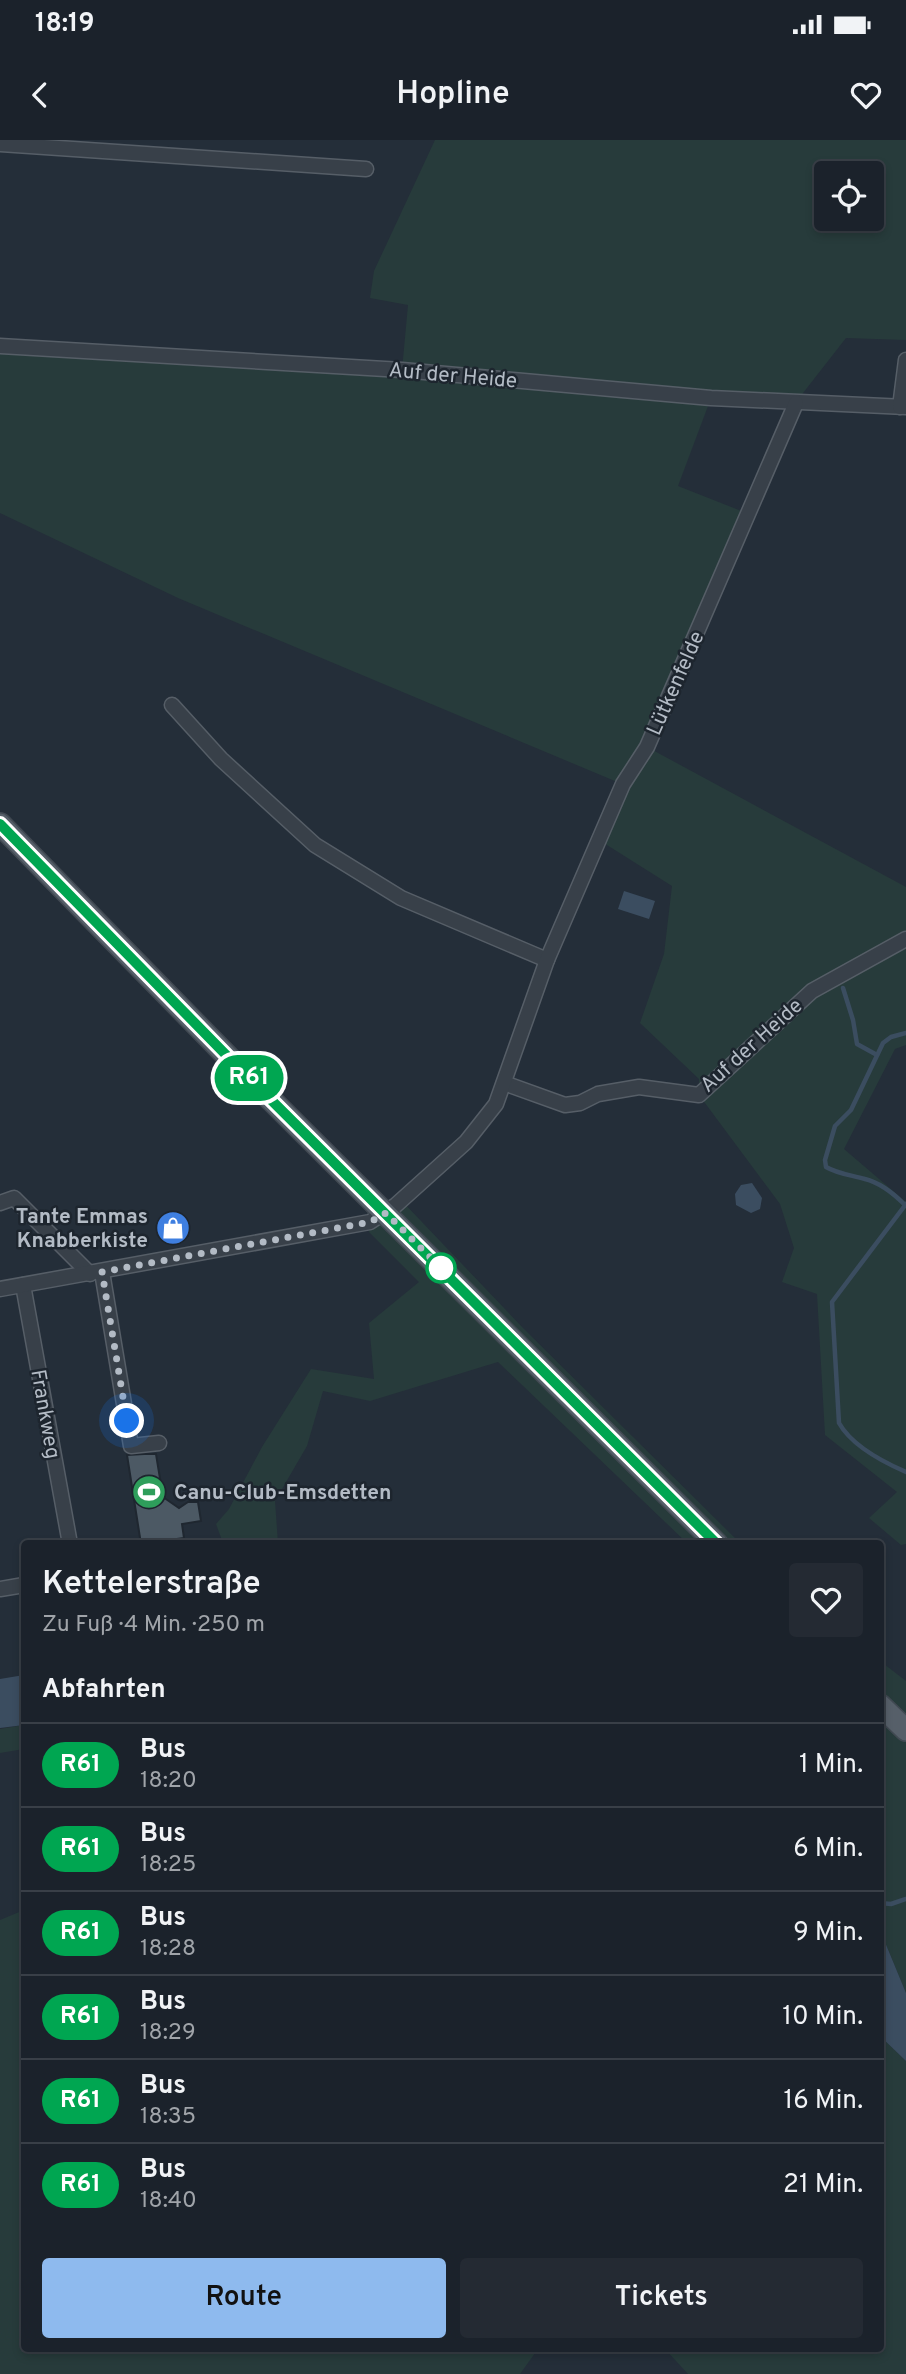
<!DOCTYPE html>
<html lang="de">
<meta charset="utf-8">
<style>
:root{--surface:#1b222b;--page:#242a33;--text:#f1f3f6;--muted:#a0a4a9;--line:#393f47;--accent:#8ebaee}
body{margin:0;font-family:Overpass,sans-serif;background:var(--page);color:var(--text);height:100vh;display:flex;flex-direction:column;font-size:26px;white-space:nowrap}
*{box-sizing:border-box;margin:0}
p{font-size:23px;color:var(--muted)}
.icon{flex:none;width:38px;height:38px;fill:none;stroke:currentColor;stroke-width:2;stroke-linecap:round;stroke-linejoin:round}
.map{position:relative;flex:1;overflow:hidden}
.side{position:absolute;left:21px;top:1400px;width:863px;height:812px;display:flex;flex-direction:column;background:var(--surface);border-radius:7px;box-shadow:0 4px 10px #0003,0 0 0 2px var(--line)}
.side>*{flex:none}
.badge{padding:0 14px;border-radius:23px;font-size:24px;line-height:46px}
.fabs{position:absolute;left:814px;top:21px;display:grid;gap:14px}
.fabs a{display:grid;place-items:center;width:70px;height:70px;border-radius:7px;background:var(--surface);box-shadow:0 4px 10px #0003,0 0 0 2px var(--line);font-size:35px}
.you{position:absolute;width:35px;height:35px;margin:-18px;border:5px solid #fff;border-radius:50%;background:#1a73e8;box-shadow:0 0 0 10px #1a73e833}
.map>.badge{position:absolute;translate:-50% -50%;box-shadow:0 0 0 4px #fff}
h2{padding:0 21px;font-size:26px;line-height:63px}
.round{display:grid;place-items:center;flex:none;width:74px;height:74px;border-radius:7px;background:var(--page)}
.head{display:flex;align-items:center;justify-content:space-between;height:119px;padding:0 21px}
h1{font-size:33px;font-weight:600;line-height:52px}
.button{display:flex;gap:14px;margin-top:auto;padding:14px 21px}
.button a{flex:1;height:80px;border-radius:7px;background:var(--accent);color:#111;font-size:28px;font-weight:600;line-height:80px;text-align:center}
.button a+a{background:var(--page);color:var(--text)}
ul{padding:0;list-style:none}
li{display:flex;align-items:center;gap:21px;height:84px;padding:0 21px;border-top:2px solid var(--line)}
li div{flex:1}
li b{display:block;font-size:26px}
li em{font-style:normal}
li .badge{min-width:77px;font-weight:700;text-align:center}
.status{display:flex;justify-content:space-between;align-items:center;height:49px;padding:0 35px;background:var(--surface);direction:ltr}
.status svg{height:19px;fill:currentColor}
header{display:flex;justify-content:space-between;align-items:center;height:91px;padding:0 21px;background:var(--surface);font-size:32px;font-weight:600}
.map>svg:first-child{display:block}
</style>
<div class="status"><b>18:19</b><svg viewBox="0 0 49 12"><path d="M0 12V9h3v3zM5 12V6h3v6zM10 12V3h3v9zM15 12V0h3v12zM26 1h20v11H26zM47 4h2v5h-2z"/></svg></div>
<header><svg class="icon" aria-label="back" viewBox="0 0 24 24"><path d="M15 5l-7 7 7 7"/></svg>Hopline<svg class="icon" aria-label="heart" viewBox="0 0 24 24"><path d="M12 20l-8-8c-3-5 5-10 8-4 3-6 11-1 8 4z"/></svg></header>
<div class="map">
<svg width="906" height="2234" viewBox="0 0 906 2234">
<rect width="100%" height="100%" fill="#242e39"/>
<!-- green -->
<g fill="#273b3b" fill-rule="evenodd">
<path d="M435,0h471v200l-60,-2 -50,64 -85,-4 -33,88 71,28 -102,233 259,140v158l-11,4 -51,100 62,53v342l-5,1 -32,-27 28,-26 -72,-57 -8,-141 -35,-12 12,-34 -14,-44 -81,-109v-16l-59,-56 24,-69 8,-68 -73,-46 23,-56 -444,-186 -178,-85v-167l402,24 6,-65 -38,-7 4,-27zM826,33h46v46h-46z"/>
<polygon points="401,1060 523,1188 740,1403 687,1403 498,1222 370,1261 323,1251 307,1306 275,1361 278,1403 223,1403 216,1384 229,1369 262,1307 311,1229 374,1239 369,1183 419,1142 369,1092 370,1082"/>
<polygon points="880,1521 906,1541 906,1853 880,1790"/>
<polygon points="24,1585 24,1609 0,1613 0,1589"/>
<polygon points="24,1770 24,2208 538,2209 520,2234 0,2234 0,1780"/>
<polygon points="880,1896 906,1921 906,2234 688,2234 665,2209 880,2208"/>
</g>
<!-- water -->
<g fill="#3b4d60">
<polygon points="624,751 655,761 649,779 618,769"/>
<polygon points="752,1043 762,1058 760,1069 751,1073 736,1065 735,1054 741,1045"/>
<polygon points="24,1535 24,1585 0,1588 0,1539"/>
<polygon points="880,1790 906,1853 906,1921 880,1896"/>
</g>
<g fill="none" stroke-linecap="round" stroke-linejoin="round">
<!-- stream -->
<g stroke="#3b4d60" stroke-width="4.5">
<polyline points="843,848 853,880 857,904 877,915"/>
<path d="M904,1064c-11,-11 -23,-21 -39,-25 -14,-4 -27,-5 -39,-12l-1,-7 10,-34 16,-16 32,-67 8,-6 15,-4"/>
<path d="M906,1064l-74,98 7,121c13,23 44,39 67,49"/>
<polyline points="880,1763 891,1764 906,1759"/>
</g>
</g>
<!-- building -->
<g fill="#4c5964" stroke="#1f2730" stroke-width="2">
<polygon points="184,1077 188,1096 162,1100 159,1081"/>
<polygon points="144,1314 156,1314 163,1357 179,1368 188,1362 198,1362 201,1381 182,1384 184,1398 141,1404 127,1315"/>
</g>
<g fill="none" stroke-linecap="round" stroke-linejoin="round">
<!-- street casing -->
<g stroke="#565e67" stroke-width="17">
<g id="street">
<polyline points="0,4 366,29"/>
<polyline points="0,206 402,230 711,258 906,267"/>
<polyline points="900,267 906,220"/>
<polyline points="172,565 221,619 315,705 401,758 547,820"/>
<polyline points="504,943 565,965 580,963 598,954 639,947 699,955 812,851 906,799"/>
<polyline points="0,1063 14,1058 90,1134"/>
<polyline points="102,1132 131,1306 159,1303"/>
<polyline points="23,1145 70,1404"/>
<polyline points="0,1149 370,1082 396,1065 466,1002 496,964 547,820 623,644 647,607 796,263"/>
<polyline points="0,1449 24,1445"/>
</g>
</g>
<!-- primary casing -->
<g stroke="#414952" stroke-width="24">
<g id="primary">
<polyline points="0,684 233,922 717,1404"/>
<polyline points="880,1565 906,1590"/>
</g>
</g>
<!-- street -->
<use href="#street" stroke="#384049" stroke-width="14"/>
<!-- primary -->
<use href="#primary" stroke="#565f69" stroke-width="21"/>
</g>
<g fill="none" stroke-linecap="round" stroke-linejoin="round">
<!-- line casing -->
<g stroke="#fff" stroke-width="16">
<polyline id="line" points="0,684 233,922 717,1404"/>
</g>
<!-- line -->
<use href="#line" stroke="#00a651" stroke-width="10"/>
<!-- walk -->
<polyline stroke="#b3bbc5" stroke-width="7" stroke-dasharray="0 12.6" points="127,1281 102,1132 370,1082 386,1073 441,1128"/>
</g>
<!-- icons -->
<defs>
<g id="shop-disc" transform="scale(1.75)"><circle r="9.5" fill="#3f7fe0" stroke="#1d252e"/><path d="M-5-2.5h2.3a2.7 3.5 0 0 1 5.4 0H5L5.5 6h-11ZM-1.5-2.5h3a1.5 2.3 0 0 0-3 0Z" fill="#fff"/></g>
<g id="stadium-disc" transform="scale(1.75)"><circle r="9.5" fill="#2e9e5b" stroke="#1d252e"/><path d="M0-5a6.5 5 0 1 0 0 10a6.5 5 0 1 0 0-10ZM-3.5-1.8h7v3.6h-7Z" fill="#fff"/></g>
</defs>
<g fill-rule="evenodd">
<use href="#shop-disc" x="173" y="1088"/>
<use href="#stadium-disc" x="149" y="1352"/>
</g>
<!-- markers -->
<circle fill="#fff" stroke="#00a651" stroke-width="3.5" cx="441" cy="1128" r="14"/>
<g text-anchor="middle" stroke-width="5" stroke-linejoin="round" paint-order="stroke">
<!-- street labels -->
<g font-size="21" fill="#b3bbc5" stroke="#1d252e">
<text transform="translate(453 235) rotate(5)" y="7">Auf der Heide</text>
<text transform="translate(675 543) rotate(-66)" y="7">Lütkenfelde</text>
<text transform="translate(751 905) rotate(-42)" y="7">Auf der Heide</text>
<text transform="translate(46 1274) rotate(80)" y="7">Frankweg</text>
</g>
<!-- poi labels -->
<g font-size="21" font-weight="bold" fill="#b3bbc5" stroke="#1d252e" text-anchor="end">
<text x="148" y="1083">Tante Emmas<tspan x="148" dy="24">Knabberkiste</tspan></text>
<text x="174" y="1359" text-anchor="start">Canu-Club-Emsdetten</text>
</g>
</g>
</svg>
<div class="fabs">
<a><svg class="icon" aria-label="locate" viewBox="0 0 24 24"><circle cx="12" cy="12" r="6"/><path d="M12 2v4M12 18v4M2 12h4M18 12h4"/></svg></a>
</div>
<div class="you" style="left:127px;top:1281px"></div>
<b class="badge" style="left:249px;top:938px;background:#00a651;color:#fff">R61</b>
<section class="side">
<div class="head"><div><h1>Kettelerstraße</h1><p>Zu Fuß · 4 Min. · 250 m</p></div><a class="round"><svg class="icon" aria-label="heart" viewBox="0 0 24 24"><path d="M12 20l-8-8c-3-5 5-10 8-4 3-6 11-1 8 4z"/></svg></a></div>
<h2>Abfahrten</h2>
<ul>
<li><span class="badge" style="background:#00a651;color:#fff">R61</span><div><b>Bus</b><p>18:20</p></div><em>1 Min.</em></li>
<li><span class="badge" style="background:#00a651;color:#fff">R61</span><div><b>Bus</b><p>18:25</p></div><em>6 Min.</em></li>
<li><span class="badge" style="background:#00a651;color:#fff">R61</span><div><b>Bus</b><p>18:28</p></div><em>9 Min.</em></li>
<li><span class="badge" style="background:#00a651;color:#fff">R61</span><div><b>Bus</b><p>18:29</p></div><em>10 Min.</em></li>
<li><span class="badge" style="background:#00a651;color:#fff">R61</span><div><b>Bus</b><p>18:35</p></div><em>16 Min.</em></li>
<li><span class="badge" style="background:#00a651;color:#fff">R61</span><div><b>Bus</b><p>18:40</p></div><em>21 Min.</em></li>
</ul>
<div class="button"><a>Route</a><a>Tickets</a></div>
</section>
</div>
